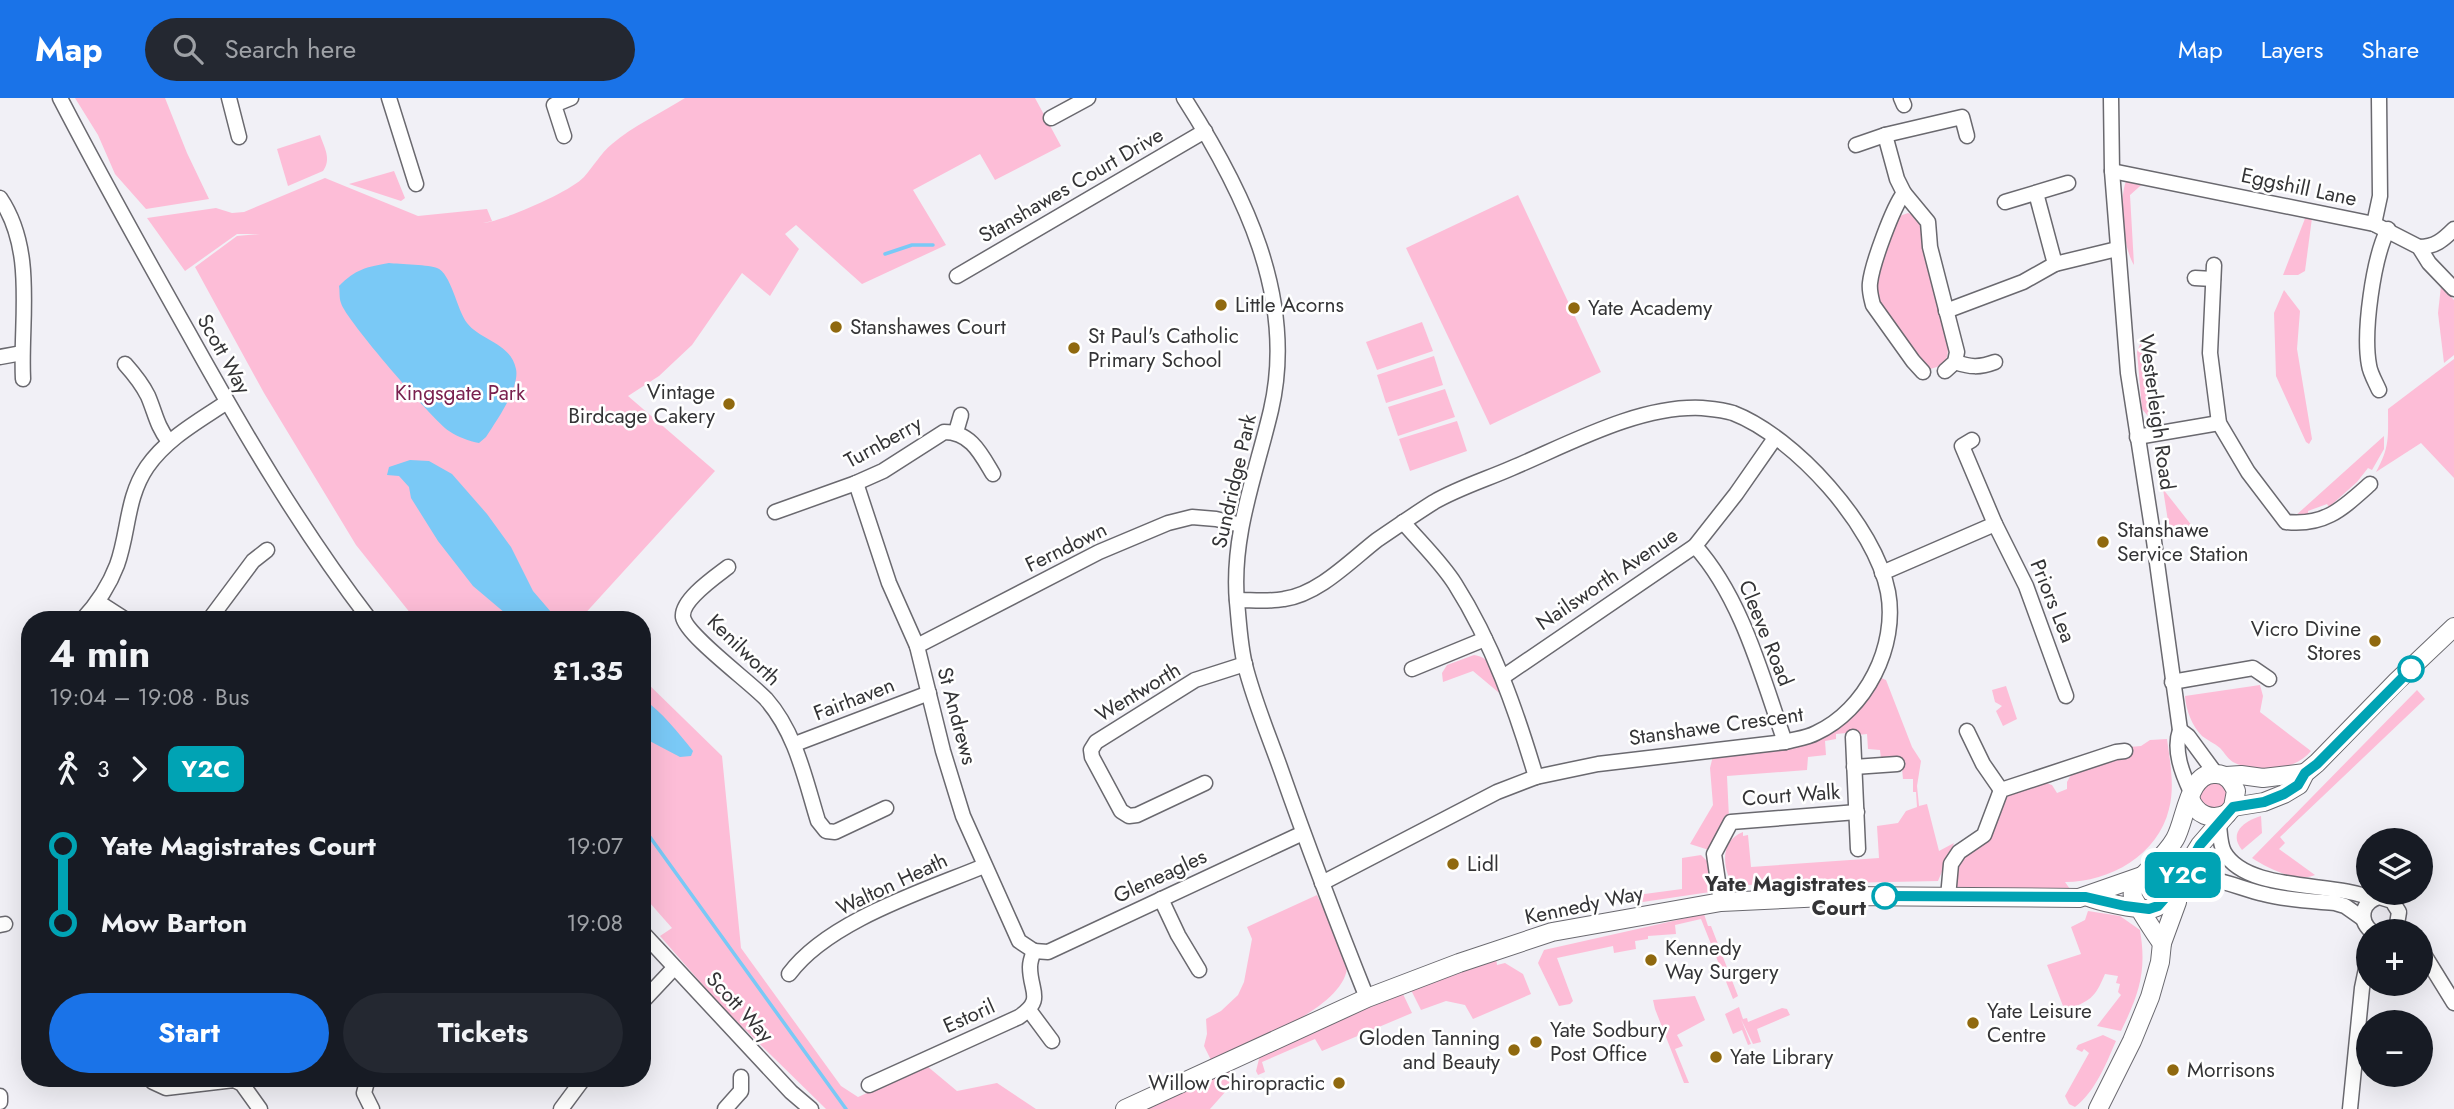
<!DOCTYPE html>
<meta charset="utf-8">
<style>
:root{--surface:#171b24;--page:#242831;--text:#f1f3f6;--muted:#9ea1a6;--accent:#1a73e8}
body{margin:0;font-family:Jost,sans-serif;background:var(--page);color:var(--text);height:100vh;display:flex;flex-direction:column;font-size:26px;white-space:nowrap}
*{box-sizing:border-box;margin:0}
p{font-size:23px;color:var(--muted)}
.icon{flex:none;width:38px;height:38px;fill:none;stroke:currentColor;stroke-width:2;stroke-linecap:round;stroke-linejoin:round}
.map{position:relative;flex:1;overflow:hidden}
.side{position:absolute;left:21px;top:513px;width:630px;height:476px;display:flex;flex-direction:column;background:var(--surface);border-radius:28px;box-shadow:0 7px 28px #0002}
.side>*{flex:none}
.badge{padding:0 14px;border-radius:10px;font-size:24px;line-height:46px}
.fabs{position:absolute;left:2356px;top:730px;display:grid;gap:14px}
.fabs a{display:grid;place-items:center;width:77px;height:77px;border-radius:50%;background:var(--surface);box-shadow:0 7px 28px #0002;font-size:35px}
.map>.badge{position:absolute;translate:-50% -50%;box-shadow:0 0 0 4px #fff}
.legs{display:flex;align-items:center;gap:10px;height:77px;padding:0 28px;font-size:23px}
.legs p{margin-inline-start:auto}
.overview{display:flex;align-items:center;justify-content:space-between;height:119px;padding:0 28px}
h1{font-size:38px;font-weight:700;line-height:52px}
.primary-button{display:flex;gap:14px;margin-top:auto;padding:14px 28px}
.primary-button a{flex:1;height:80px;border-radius:42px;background:var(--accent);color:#fff;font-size:28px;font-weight:700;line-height:80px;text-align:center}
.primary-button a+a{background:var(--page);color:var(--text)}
ul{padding:0 28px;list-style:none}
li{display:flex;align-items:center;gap:24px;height:77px;font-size:26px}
li i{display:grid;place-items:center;width:10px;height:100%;margin:0 9px;background:currentColor}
li i::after{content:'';width:18px;height:18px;margin:-9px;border:5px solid;border-radius:50%;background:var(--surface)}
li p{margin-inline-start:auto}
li:first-child i{background:linear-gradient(#0000 50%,currentColor 0)}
li:last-child i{background:linear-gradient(currentColor 50%,#0000 0)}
header{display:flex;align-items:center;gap:42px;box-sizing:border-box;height:98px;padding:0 35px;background:var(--accent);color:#fff}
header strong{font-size:33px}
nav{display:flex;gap:38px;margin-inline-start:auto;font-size:24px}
.search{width:490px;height:63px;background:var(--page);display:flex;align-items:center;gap:18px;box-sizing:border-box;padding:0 24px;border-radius:38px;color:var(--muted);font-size:26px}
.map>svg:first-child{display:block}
</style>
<header>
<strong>Map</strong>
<div class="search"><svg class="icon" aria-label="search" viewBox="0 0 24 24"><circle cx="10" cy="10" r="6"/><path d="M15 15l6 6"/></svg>Search here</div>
<nav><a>Map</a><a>Layers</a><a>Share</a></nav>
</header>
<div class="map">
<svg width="2454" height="1011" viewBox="0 0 2454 1011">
<rect width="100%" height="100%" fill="#f1f0f6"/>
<!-- green -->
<g fill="#fdbdd7">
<polygon points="75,0 165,0 187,55 209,101 146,111 115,76 98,37"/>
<path d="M685,0h350l26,48 -66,34 -15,-26 -67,36 33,55 -84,39 -66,-59 -11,9 14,15 -29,47 -28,-23 -50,72 -33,31 -31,20 87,75 -134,147 2,1h-168l-59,-74 -92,-152 -69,-126 42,-31 23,-2h-23l-52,37 -38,-53 69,-10 16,5 12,-1 81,-34 93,38 69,-7 5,12 -9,2c20,-2 87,-31 101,-46 10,-11 16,-23 28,-33 21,-18 49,-31 73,-46z"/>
<path d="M320,37c4,12 12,24 3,36l-35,15 -11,-37z"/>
<polygon points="394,73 405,100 401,103 349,86"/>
<path d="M2127,81l20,1 -17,15 4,70c-11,-17 -16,-68 -7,-86z"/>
<polygon points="1518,97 1601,274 1490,327 1406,150"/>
<path d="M1908,115l10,5 30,128c0,15 -3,19 -18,23l-9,-7 -45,-63 1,-20 20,-62z"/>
<polygon points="2306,118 2312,120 2305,173 2298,177 2283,177"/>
<polygon points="2441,188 2454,202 2454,257 2444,265 2438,215"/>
<polygon points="2284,192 2300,213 2297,251 2312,341 2309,346 2306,344 2276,278 2274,215"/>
<polygon points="1422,224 1433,253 1377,272 1366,244"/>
<polygon points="2141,244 2153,324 2142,311 2137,254"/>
<polygon points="1434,258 1443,287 1386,305 1377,277"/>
<path d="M2454,261v119l-33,-35 -45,29c14,-25 12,-35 12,-63z"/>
<polygon points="1445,291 1455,319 1398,338 1388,309"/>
<polygon points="1457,323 1467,353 1410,373 1399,341"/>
<polygon points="2384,338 2384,351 2372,372 2368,370 2357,384 2329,409 2327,406 2308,413 2309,418 2294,419"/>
<polygon points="2163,391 2196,433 2195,436 2173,439 2170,436"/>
<path d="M1474,557c20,2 24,26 30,42l-31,-26 -30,11 -1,-9 5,-8z"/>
<path d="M1879,579l7,3 26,67 9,14 -4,25 2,20 8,-2 12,47 15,-8 -16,38 -196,4 -12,-5c-8,-18 -8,-40 13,-48v4l5,-1 3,32 128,-9 -2,-32 21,-3 8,-12 11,-4 -1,-15h-3v-13h-10l-2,-21 -20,1 -1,-9 -12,-1 -1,-15 -9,1 -1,-3 -21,2v5l-11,2 1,14 -18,2 -1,13 -80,6 2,42 -20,32 -19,-6 23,-39 -3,-37 4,-16 94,-14z"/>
<polygon points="642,580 722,658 741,850 841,988 858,999 927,968 957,993 997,985 1036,1011 826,1011 723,910 660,838 672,830 642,796"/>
<path d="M2260,587l3,11 -3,16 51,39c-17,21 -54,22 -76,12 -7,-3 -10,-10 -15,-15 -6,-5 -13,-8 -18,-12 -10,-10 -16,-26 -17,-40z"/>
<polygon points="2006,588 2017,621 2003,628 1996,613 2002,608 1995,604 1992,592"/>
<path d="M2417,592l8,9 -145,138 5,6 -6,6 36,26c-18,8 -48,-7 -63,-17z"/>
<path d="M2167,641c3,23 8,47 2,70 -11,46 -59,73 -104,73l5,7 -111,-1 -4,-3v-23l48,-62 5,-5 35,-13 9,3 5,8 10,-4v-7l5,-9 57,-26 12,-1 9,-6z"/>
<circle cx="2213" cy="698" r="14"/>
<path d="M2261,718l1,17 -20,17c-14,-17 2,-29 19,-34z"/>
<polygon points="1701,757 1709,765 1714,791 1710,794 1636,805 1637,797 1682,791 1682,760"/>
<path d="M1317,797c8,20 28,48 30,69 3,43 -103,82 -136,96l-7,-14 3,-12 -1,-15 15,-8 17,-16 6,-13 8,-43 -5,-12z"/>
<path d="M2088,813l32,5 20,14c7,42 -1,64 -19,101l-24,-5 24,-31 -3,-3 2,-8 -4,-1 2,-7 -13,-2c-11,26 -15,26 -40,37l-18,-46 34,-11 -10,-27 14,-7z"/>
<polygon points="1704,816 1708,828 1711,828 1738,898 1733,901 1701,821 1675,827 1676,836 1648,838 1648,841 1635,843 1636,851 1614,855 1613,848 1557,860 1573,903 1570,906 1559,908 1538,865 1544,852"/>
<polygon points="1496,860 1497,867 1505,865 1523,876 1531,896 1473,921 1465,907 1446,903 1421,912 1411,892"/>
<polygon points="1403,896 1412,915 1322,953 1315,941 1262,964 1265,974 1258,977 1256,973 1260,957 1332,924"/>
<polygon points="1695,898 1705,922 1677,937 1683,948 1675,951 1689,985 1684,985 1655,911 1653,902"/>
<polygon points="1739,909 1743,921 1747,920 1748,924 1782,910 1787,911 1790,917 1757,931 1761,944 1753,946 1741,921 1751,946 1748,947 1742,932 1733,936 1725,916"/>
<path d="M2103,937l13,6c-10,23 -21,51 -41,66l-6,-3 -4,-8 24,-43 -5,-4 -2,3 -6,-3 2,-4z"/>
<polygon points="1231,972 1236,989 1226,993 1210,1011 1142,1011"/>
</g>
<!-- water -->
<g fill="#7ac9f6">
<path d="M389,165c10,1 42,2 48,5 14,5 20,42 30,55 14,18 44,20 49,46 4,19 -20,52 -30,68l-7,6c-10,-2 -21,-6 -30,-12 -16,-11 -104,-112 -108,-128 -2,-5 -1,-11 -2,-17 17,-17 27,-19 50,-23z"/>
<polygon points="410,362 429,363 452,376 487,416 511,449 533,493 557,521 512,521 473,488 438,443 411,400 409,389 399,378 387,377 389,369"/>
<path d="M642,600c21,15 35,33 51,53l-2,5 -11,1 -38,-20z"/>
</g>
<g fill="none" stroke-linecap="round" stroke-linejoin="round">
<!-- stream -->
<g stroke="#7ac9f6" stroke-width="3.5">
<polyline points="885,156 912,147 933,147"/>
<polyline points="642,728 846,1011"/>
</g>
<!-- minor casing -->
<g stroke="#6a696f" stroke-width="17">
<g id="minor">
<path d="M60,0c41,79 84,156 128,234 55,99 113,198 182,288"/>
<polyline points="229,0 239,39"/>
<polyline points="389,0 416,86"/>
<path d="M1184,0c59,92 113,200 87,312 -15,64 -40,126 -34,192 2,20 3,43 8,63 9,36 24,71 36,105 27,77 56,153 86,228"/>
<polyline points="1901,0 1904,7"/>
<path d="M2111,0l1,73 16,202 26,168 26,189c-7,20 2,43 11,62"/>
<polyline points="1051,20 1088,0"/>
<polyline points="1885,37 1897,81 1904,95 1928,124 1930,149 1957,254 1955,264 1945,273"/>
<polyline points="564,38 554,7 571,0"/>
<polyline points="1856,47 1885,37 1962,19 1967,38"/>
<polyline points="2112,73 2374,126 2419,149 2429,165 2454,191"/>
<path d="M1904,95c-11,14 -32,71 -34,90 -1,8 1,14 3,22l40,56 10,11"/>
<polyline points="2036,95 2055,166"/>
<path d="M0,100c36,53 20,122 23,181"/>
<polyline points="2005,104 2068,85"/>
<polyline points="2374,126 2380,98 2379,0"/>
<path d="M2419,149c16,0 24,-7 35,-18"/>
<path d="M2214,167l-4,88 9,70 29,49 38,50c39,4 56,-13 84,-38"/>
<polyline points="957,178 1205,33"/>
<polyline points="2195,180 2213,181"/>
<polyline points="1946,213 2023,184 2055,166 2117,151"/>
<polyline points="0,259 22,255"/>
<path d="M1955,264c15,5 24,6 40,0"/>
<path d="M125,266c9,10 17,20 23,32 8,19 8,28 21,46"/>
<path d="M2379,292c-3,-7 -9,-17 -10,-25 -6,-33 4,-106 19,-136"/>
<polyline points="956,334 961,317"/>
<polyline points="2137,339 2219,325"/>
<polyline points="1972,342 1962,348 1995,426 2026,488 2066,598"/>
<polyline points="856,385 889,485 917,548 943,653 963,718 1019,843 1034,853"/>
<path d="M775,414l81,-29 27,-12 61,-39c27,0 37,22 49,42"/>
<path d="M1403,424c17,20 38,40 52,62 38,60 61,126 81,193"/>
<path d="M1695,448c47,52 67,131 90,196"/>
<path d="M728,469c-13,10 -47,33 -45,50 3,18 67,65 83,82 30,34 39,80 52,122l8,10 9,1 51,-24"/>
<polyline points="1882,475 1995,426"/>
<path d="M1237,502c15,0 32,2 47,-1 35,-5 66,-38 93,-59 19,-13 38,-26 57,-38 24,-14 53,-23 78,-34 57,-24 127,-63 190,-60 10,1 22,2 31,5 62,24 142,113 155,179 10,54 -22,118 -72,141 -9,5 -21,6 -31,9l-187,22 -62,13 -39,15 -175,91"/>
<polyline points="98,504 126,522"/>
<path d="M82,522c15,-16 27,-34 35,-55 12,-33 9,-67 30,-98 20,-29 52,-46 80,-65"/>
<polyline points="209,522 253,463 267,452"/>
<polyline points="917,548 1099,454 1168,425 1192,419 1216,421 1241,427"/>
<polyline points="1412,571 1485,541"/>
<polyline points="1503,579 1695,448 1736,396 1775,340"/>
<polyline points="2172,584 2253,570 2269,581"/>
<polyline points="2180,632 2188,638 2216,676"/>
<polyline points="1967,633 1983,666 2001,692"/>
<polyline points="1853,639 1858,751"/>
<polyline points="795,646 929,595"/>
<polyline points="1854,669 1897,666"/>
<polyline points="1205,685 1137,717 1129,718 1121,713 1092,659 1091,652 1096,644 1195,582 1245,566"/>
<path d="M2219,727c1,9 1,19 5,27 23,41 111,29 149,47"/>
<path d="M2179,784c31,-10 55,5 85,12 22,6 48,7 71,9l10,3 17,12"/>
<polyline points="1948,799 1951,766 1959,754 1984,737 2001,692 2116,654 2125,653"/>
<polyline points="1161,801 1178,837 1199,872"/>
<polyline points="1721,804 1714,756 1731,724 1857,714"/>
<polyline points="0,827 5,826"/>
<path d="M2371,833c-13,-12 -9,-29 8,-34l13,4 7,11 -2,12 -6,7"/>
<polyline points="642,834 791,994 811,1011"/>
<polyline points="2420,850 2454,905"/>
<polyline points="1034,853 1048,854 1303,735"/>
<path d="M789,876c39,-53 135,-83 195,-108"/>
<polyline points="642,904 674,870"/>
<polyline points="1029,912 1052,943"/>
<polyline points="152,980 153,984 166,990 234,982 242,986 260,1011"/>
<polyline points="368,980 364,995 372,1011"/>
<path d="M869,987l150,-68c26,-18 11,-25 11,-50 0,-5 2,-11 4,-16"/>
<polyline points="0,998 0,1004"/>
<polyline points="561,1011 584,980"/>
<polyline points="725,1011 741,993 741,979"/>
<polyline points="2350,1011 2362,890 2368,861"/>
</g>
</g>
<!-- major casing -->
<g stroke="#6a696f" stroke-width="20">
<g id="major">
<polyline points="2226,678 2241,677 2263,680 2305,675"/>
<path d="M2190,700c6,17 21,23 37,16"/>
<polyline points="2233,709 2264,704 2284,696 2299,687 2305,675 2317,665 2397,583 2454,529"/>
<path d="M2086,798c14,6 48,13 63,13 7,0 12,-4 16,-8l35,-56 33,-38 3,-16c-4,-9 -9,-17 -20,-17 -28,-3 -30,46 -41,65 -10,18 -28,30 -40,46 -2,5 -3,7 -2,12 0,2 25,42 29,46"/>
<polyline points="1125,1011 1367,900 1459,865 1552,834 1721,804 1845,798 2079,800 2142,778"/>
<polyline points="2098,1011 2132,943 2150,899 2160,864 2162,845 2177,804 2178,788"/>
</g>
</g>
<!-- minor -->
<use href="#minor" stroke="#fff" stroke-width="14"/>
<!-- major -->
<use href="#major" stroke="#fff" stroke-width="18"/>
</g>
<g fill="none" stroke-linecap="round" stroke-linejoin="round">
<!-- line-1 casing -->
<g stroke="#fff" stroke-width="16">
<polyline id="line-1" points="1885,798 2086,799 2125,808 2149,811 2158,808 2179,784 2200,747 2233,709 2264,704 2284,696 2298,687 2305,675 2317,666 2411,571"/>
</g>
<!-- line-1 -->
<use href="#line-1" stroke="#00a3b4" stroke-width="10"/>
</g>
<!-- markers -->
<g fill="#90690f" stroke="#fff" stroke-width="2.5">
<circle cx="1221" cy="207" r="7"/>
<circle cx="1574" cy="210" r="7"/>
<circle cx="836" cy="229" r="7"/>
<circle cx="1074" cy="250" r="7"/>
<circle cx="729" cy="306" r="7"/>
<circle cx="2103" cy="444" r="7"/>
<circle cx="2375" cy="543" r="7"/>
<circle cx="1453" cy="766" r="7"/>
<circle cx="1651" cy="862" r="7"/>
<circle cx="1973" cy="925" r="7"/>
<circle cx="1536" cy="944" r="7"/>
<circle cx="1514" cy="952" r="7"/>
<circle cx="1716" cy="959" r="7"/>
<circle cx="2173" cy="972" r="7"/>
<circle cx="1339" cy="985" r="7"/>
</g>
<g fill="#fff" stroke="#00a3b4" stroke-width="3.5">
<circle cx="2411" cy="571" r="12"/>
<circle cx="1885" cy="798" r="12"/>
</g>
<g text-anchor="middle" stroke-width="5" stroke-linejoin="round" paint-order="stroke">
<!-- street labels -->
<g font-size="21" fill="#343436" stroke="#fff">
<text transform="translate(1071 87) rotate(-30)" y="7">Stanshawes Court Drive</text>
<text transform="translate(2299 89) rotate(12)" y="7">Eggshill Lane</text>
<text transform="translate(224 256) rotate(61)" y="7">Scott Way</text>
<text transform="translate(2157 314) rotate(82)" y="7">Westerleigh Road</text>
<text transform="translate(883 344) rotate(-29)" y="7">Turnberry</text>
<text transform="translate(1234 383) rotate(-77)" y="7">Sundridge Park</text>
<text transform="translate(1066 449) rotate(-26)" y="7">Ferndown</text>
<text transform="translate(1607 481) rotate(-34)" y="7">Nailsworth Avenue</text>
<text transform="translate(2053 503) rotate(68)" y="7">Priors Lea</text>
<text transform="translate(1766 535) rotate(68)" y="7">Cleeve Road</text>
<text transform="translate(744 552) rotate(44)" y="7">Kenilworth</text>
<text transform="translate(1138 594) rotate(-31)" y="7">Wentworth</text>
<text transform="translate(854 601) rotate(-21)" y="7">Fairhaven</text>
<text transform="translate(957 618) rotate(75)" y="7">St Andrews</text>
<text transform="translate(1716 628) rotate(-8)" y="7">Stanshawe Crescent</text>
<text transform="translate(1791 697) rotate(-4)" y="7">Court Walk</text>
<text transform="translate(1160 778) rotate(-25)" y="7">Gleneagles</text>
<text transform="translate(892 786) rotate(-25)" y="7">Walton Heath</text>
<text transform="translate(1584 807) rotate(-12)" y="7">Kennedy Way</text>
<text transform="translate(740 909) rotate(47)" y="7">Scott Way</text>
<text transform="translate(969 918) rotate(-24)" y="7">Estoril</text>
</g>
<!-- poi labels -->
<g font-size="21" fill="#343436" stroke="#fff" text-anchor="start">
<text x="1235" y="214">Little Acorns</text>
<text x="1588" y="217">Yate Academy</text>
<text x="850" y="236">Stanshawes Court</text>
<text x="1088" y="245">St Paul's Catholic<tspan x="1088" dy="24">Primary School</tspan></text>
<text x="715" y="301" text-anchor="end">Vintage<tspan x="715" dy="24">Birdcage Cakery</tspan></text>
<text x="2117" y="439">Stanshawe<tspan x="2117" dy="24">Service Station</tspan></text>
<text x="2361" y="538" text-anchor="end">Vicro Divine<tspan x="2361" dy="24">Stores</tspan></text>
<text x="1467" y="773">Lidl</text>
<text x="1665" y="857">Kennedy<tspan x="1665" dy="24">Way Surgery</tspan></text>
<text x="1987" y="920">Yate Leisure<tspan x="1987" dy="24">Centre</tspan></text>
<text x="1550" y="939">Yate Sodbury<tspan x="1550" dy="24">Post Office</tspan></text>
<text x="1500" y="947" text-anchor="end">Gloden Tanning<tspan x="1500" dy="24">and Beauty</tspan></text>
<text x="1730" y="966">Yate Library</text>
<text x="2187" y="979">Morrisons</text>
<text x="1325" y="992" text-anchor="end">Willow Chiropractic</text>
</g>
<!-- park labels -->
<g font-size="21" fill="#7a214f" stroke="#fff">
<text x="460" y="302">Kingsgate Park</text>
</g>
<!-- stop labels -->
<g font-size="21" font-weight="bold" fill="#343436" stroke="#fff" text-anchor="end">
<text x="1866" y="793">Yate Magistrates<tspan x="1866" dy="24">Court</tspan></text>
</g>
</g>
</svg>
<div class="fabs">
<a><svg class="icon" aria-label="layers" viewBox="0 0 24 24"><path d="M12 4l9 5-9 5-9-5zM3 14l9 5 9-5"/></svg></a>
<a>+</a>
<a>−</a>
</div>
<b class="badge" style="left:2183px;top:777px;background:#00a3b4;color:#fff">Y2C</b>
<section class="side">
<div class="overview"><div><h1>4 min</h1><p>19:04 – 19:08 · Bus</p></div><b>£1.35</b></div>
<div class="legs"><svg class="icon" aria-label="walk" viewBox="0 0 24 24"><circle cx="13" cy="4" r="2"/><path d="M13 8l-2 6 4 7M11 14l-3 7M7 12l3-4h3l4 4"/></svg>3<svg class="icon" aria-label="forward" viewBox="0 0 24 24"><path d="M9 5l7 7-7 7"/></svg><b class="badge" style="background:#00a3b4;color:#fff">Y2C</b></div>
<ul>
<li><i style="color:#00a3b4"></i><b>Yate Magistrates Court</b><p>19:07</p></li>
<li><i style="color:#00a3b4"></i><b>Mow Barton</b><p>19:08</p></li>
</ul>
<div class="primary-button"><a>Start</a><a>Tickets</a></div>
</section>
</div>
